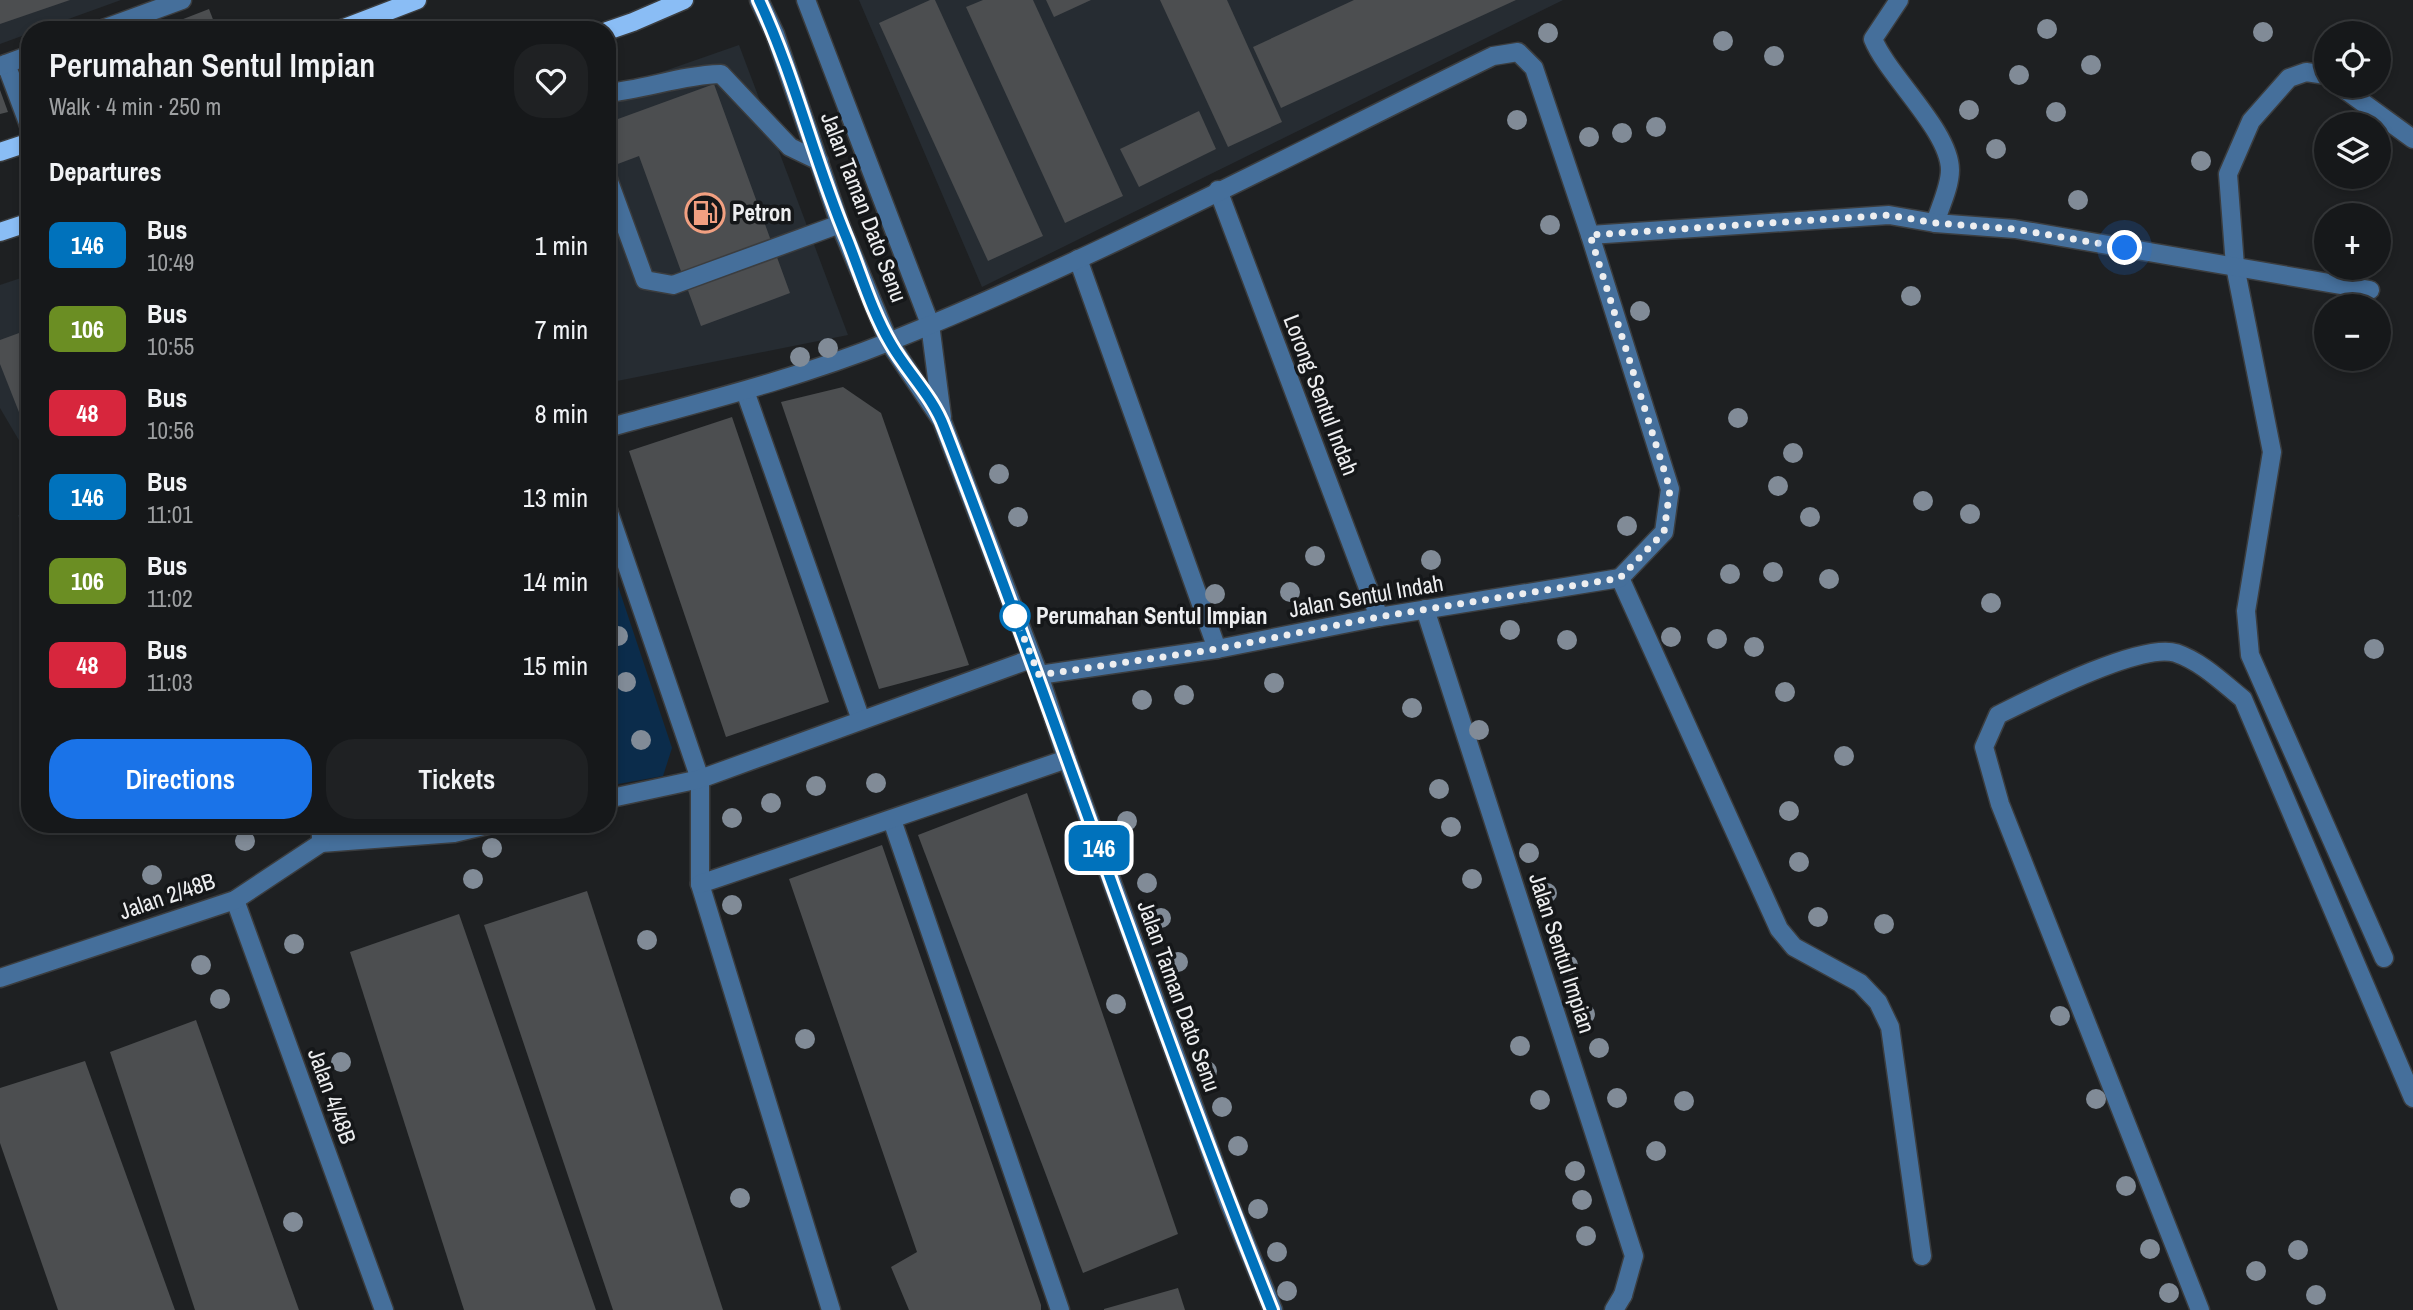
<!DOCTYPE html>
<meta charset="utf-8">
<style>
:root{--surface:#16181a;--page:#1f2123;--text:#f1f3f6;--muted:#9ea0a2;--line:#353739;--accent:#1a73e8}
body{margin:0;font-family:"Archivo Narrow",sans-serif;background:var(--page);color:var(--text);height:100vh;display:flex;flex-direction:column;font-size:26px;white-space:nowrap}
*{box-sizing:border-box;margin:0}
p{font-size:23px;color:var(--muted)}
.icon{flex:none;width:38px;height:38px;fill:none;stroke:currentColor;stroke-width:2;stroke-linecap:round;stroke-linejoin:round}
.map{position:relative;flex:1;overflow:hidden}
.sheet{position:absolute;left:21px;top:21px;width:595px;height:812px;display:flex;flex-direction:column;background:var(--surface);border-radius:28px;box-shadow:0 4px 10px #0003,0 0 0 2px var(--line)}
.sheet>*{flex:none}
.badge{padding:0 14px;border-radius:10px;font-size:24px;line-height:46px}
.tools{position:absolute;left:2314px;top:21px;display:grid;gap:14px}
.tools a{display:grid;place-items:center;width:77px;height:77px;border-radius:50%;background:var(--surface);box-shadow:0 4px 10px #0003,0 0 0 2px var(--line);font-size:35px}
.you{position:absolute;width:35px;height:35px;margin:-18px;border:5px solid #fff;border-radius:50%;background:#1a73e8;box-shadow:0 0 0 10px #1a73e833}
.map>.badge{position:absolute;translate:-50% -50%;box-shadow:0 0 0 4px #fff}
h2{padding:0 28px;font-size:26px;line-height:63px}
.round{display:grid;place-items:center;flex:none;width:74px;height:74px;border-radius:28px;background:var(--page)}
.headline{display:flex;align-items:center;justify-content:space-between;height:119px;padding:0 28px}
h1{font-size:33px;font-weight:600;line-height:52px}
.button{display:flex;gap:14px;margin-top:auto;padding:14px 28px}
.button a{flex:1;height:80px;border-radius:28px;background:var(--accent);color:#fff;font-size:28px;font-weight:600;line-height:80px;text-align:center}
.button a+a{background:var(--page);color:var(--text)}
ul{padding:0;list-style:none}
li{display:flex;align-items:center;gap:21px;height:84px;padding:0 28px}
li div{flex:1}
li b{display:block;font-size:26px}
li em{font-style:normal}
li .badge{min-width:77px;font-weight:700;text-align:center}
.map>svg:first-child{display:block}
</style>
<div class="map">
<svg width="2413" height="1310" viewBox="0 0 2413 1310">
<rect width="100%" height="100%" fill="#1e2022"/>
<!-- built -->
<g fill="#262c32">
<polygon points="0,0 121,0 38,30 30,30 30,33 0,44"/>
<polygon points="859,0 1563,0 982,287"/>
<polygon points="739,45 848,335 607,383 607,91"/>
<polygon points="30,275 30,459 0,408 0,285"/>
<polygon points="30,513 30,552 18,515"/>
</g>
<!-- green -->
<g fill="#0b2c4b">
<polygon points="607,553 672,748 663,776 607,786"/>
<polygon points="338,824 390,824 339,833"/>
</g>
<!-- building -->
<g fill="#4c4e50">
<polygon points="0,0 70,0 0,24"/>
<polygon points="930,0 935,0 1043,236 988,261 879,23"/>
<polygon points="983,0 1033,0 1123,196 1065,223 966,7"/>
<polygon points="1046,0 1091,0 1054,17"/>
<polygon points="1160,0 1227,0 1282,122 1228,147"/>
<polygon points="1354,0 1516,0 1281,108 1253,47"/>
<polygon points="209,9 217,30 155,30"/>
<polygon points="714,84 790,293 701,326 639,156 607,168 607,123"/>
<polygon points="0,90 8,112 0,114"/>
<polygon points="1199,111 1216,149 1139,187 1120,149"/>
<polygon points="30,329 30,440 0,364 0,340"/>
<polygon points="843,387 881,413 969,665 879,689 781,402"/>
<polygon points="732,417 829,702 726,737 629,451"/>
<polygon points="1027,793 1178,1234 1083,1273 918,835"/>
<polygon points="882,845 1041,1305 1041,1310 909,1310 891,1267 917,1252 789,879"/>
<polygon points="587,891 723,1310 613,1310 484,925"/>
<polygon points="459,914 596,1310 464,1310 350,952"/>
<polygon points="196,1020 299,1310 195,1310 110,1052"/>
<polygon points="85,1061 175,1310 58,1310 0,1143 0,1088"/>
<polygon points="1178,1288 1185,1310 1104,1310 1104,1309"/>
</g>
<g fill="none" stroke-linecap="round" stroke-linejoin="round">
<!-- lane casing -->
<g stroke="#3b3d3f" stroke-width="21">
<g id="lane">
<path d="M1899,0l-26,39c15,37 77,92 77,131 0,17 -10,37 -15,53"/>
<path d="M607,93c39,-4 75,-18 114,-19l69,73 29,14"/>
<polyline points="607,176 645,280 673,285 840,224"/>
<polyline points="745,391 861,720"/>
<polyline points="892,820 1060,1310"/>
<polyline points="1614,1310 1623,1295"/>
<path d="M2200,1310l-200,-506 -16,-57 14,-32c34,-17 143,-73 178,-62 26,9 46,29 67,46l170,399"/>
</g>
</g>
<!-- street casing -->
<g stroke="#3b3d3f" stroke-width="21">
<g id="street">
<polyline points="759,0 775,34 840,224 889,342 942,421 1039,675 1067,759 1228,1200 1273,1310"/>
<polyline points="806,0 930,324 942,417"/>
<polyline points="100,30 182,0"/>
<polyline points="6,64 30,128"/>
<polyline points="0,66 30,55"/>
<polyline points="2326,75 2306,72 2289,78 2251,121 2228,174 2235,266 2272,452 2246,611 2250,655 2384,958"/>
<polyline points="2340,86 2413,139"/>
<polyline points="1218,190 1379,617"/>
<polyline points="1590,235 1889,215 1935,223 2015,229 2370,290"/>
<polyline points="1078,259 1217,649"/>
<path d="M607,428c95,-26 192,-50 284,-87 206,-83 403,-188 602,-285l25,-4 16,16 56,167 80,254 -6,43 -44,46"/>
<polyline points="607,507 700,779 700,884 831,1310"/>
<polyline points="1620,578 1779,929 1794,947 1860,983 1878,1002 1890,1027 1922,1256"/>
<polyline points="1425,609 1634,1256 1623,1295"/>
<polyline points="1039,675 1217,649 1379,617 1620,578"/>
<polyline points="607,799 700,779 1031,659"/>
<polyline points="321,843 454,833 492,824"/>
<polyline points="700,884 1067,759"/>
<polyline points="235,900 384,1310"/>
<polyline points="0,978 235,900 321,843 321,824"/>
</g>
</g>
<!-- primary casing -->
<g stroke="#3b3d3f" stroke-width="21">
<g id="primary">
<polyline points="339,30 417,0"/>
<polyline points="607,31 633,22 684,0"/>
<polyline points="0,152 30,142"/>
<polyline points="0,232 30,222"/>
</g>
</g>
<!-- lane -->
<use href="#lane" stroke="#456f9b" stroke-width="18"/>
<!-- street -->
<use href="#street" stroke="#456f9b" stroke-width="18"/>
<!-- primary -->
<use href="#primary" stroke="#8abdf5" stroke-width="18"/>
</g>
<!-- trees -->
<g fill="#818b97">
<circle cx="2047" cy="29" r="10"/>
<circle cx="2263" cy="32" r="10"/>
<circle cx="1548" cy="33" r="10"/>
<circle cx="1723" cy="41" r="10"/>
<circle cx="1774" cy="56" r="10"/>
<circle cx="2091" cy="65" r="10"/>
<circle cx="2019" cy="75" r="10"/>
<circle cx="1969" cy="110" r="10"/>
<circle cx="2056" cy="112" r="10"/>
<circle cx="1517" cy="120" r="10"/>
<circle cx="1656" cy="127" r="10"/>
<circle cx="1622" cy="133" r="10"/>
<circle cx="1589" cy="137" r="10"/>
<circle cx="1996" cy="149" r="10"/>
<circle cx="2201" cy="161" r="10"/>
<circle cx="2078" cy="200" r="10"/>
<circle cx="1550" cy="225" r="10"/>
<circle cx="1911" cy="296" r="10"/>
<circle cx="1640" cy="311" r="10"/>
<circle cx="828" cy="348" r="10"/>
<circle cx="800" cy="357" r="10"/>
<circle cx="1738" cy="418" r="10"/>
<circle cx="1793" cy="453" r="10"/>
<circle cx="999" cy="474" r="10"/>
<circle cx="1778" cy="486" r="10"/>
<circle cx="1923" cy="501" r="10"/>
<circle cx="1970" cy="514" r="10"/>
<circle cx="1018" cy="517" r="10"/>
<circle cx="1810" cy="517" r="10"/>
<circle cx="1627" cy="526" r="10"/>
<circle cx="1315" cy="556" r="10"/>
<circle cx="1431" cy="560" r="10"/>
<circle cx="1773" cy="572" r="10"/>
<circle cx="1730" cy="574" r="10"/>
<circle cx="1829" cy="579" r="10"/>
<circle cx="1290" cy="592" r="10"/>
<circle cx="1215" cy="594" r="10"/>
<circle cx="1991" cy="603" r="10"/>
<circle cx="1510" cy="630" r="10"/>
<circle cx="618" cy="636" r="10"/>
<circle cx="1671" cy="637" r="10"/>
<circle cx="1717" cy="639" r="10"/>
<circle cx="1567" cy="640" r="10"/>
<circle cx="1754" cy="647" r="10"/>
<circle cx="2374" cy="649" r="10"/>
<circle cx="626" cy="682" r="10"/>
<circle cx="1274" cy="683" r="10"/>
<circle cx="1785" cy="692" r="10"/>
<circle cx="1184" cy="695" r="10"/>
<circle cx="1142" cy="700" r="10"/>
<circle cx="1412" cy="708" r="10"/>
<circle cx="1479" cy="730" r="10"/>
<circle cx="641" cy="740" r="10"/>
<circle cx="1844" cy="756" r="10"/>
<circle cx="876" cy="783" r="10"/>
<circle cx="816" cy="786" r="10"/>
<circle cx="1439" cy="789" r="10"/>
<circle cx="771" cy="803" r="10"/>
<circle cx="1789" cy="811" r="10"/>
<circle cx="732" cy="818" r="10"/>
<circle cx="1127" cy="821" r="10"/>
<circle cx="1451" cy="827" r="10"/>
<circle cx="245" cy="841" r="10"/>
<circle cx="492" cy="848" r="10"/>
<circle cx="1529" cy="853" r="10"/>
<circle cx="1799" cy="862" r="10"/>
<circle cx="152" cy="875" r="10"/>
<circle cx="473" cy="879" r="10"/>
<circle cx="1472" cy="879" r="10"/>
<circle cx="1147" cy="883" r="10"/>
<circle cx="1547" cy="893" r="10"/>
<circle cx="732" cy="905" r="10"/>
<circle cx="1818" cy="917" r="10"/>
<circle cx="1161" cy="918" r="10"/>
<circle cx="1884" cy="924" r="10"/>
<circle cx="647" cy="940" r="10"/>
<circle cx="294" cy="944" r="10"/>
<circle cx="1178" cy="962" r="10"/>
<circle cx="201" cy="965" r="10"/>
<circle cx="1568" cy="965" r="10"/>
<circle cx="220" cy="999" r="10"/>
<circle cx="1116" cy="1004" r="10"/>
<circle cx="1585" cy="1014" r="10"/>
<circle cx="2060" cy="1016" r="10"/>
<circle cx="805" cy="1039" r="10"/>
<circle cx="1520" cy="1046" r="10"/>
<circle cx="1599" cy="1048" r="10"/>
<circle cx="341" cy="1062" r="10"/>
<circle cx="1207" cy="1071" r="10"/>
<circle cx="1617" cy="1098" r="10"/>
<circle cx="2096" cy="1099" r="10"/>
<circle cx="1540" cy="1100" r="10"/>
<circle cx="1684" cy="1101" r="10"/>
<circle cx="1222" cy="1107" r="10"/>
<circle cx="1238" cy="1146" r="10"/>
<circle cx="1656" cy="1151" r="10"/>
<circle cx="1575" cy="1171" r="10"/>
<circle cx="2126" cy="1186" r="10"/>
<circle cx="740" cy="1198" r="10"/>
<circle cx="1582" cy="1200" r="10"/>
<circle cx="1258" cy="1209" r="10"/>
<circle cx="293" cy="1222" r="10"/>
<circle cx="1586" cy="1236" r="10"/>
<circle cx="2150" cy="1249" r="10"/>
<circle cx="2298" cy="1250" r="10"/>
<circle cx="1277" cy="1252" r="10"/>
<circle cx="2256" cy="1271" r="10"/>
<circle cx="1287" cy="1291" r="10"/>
<circle cx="2169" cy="1293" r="10"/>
<circle cx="2316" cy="1295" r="10"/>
</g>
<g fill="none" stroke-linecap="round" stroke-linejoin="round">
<!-- line casing -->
<g stroke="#fff" stroke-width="16">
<path id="line" d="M759,0c36,77 55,161 88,239 14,35 25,73 44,105 16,28 42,53 53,83 114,293 211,592 328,883"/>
</g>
<!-- line -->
<use href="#line" stroke="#0072bc" stroke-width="10"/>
<!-- walk -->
<polyline stroke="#edeef0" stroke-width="7" stroke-dasharray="0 12.6" points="1015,616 1039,675 1217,649 1378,617 1620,578 1664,532 1670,489 1590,235 1889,215 1935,223 2015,229 2125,248"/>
</g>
<!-- icons -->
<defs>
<g id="fuel-ring" transform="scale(2.0125)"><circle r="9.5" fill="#151719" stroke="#f2a081" stroke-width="1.5"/><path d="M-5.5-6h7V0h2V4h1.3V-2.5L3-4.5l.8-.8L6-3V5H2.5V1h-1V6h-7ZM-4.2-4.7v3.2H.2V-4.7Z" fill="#f2a081"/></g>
</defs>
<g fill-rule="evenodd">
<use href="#fuel-ring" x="705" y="213"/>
</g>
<!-- markers -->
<circle fill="#fff" stroke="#0072bc" stroke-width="3.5" cx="1015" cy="616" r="14"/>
<g text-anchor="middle" stroke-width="7" stroke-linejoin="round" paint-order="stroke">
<!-- street labels -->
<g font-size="23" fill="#edeef0" stroke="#151719">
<text transform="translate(864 207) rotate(69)" y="8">Jalan Taman Dato Senu</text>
<text transform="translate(1321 395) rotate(69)" y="8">Lorong Sentul Indah</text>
<text transform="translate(1366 596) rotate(-10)" y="8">Jalan Sentul Indah</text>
<text transform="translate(167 896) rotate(-19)" y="8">Jalan 2/48B</text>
<text transform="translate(1562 953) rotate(72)" y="8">Jalan Sentul Impian</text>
<text transform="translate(1179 996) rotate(70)" y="8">Jalan Taman Dato Senu</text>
<text transform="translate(332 1096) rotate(70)" y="8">Jalan 4/48B</text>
</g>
<!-- poi labels -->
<g font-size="23" font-weight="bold" fill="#edeef0" stroke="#151719" text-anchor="start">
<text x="732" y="221">Petron</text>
</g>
<!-- stop labels -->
<g font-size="23" font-weight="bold" fill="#edeef0" stroke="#151719" text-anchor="start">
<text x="1036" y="624">Perumahan Sentul Impian</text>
</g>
</g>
</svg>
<div class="tools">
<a><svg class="icon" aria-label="locate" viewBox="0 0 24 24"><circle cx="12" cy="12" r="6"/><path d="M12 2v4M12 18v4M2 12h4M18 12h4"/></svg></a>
<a><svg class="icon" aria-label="layers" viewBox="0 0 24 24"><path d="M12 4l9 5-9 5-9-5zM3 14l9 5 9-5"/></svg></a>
<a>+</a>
<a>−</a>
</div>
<div class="you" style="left:2125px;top:248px"></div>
<b class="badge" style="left:1099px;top:848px;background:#0072bc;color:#fff">146</b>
<section class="sheet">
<div class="headline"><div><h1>Perumahan Sentul Impian</h1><p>Walk · 4 min · 250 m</p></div><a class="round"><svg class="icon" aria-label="heart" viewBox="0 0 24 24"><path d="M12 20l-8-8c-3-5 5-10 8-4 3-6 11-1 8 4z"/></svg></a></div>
<h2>Departures</h2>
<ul>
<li><span class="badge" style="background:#0072bc;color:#fff">146</span><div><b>Bus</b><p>10:49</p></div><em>1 min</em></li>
<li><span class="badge" style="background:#6b8e23;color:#fff">106</span><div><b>Bus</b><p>10:55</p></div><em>7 min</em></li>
<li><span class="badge" style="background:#d7263d;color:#fff">48</span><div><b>Bus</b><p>10:56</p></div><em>8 min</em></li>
<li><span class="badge" style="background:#0072bc;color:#fff">146</span><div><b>Bus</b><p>11:01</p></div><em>13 min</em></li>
<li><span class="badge" style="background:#6b8e23;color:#fff">106</span><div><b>Bus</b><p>11:02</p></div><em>14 min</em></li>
<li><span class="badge" style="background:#d7263d;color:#fff">48</span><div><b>Bus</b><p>11:03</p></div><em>15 min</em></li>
</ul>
<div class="button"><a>Directions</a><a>Tickets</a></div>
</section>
</div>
